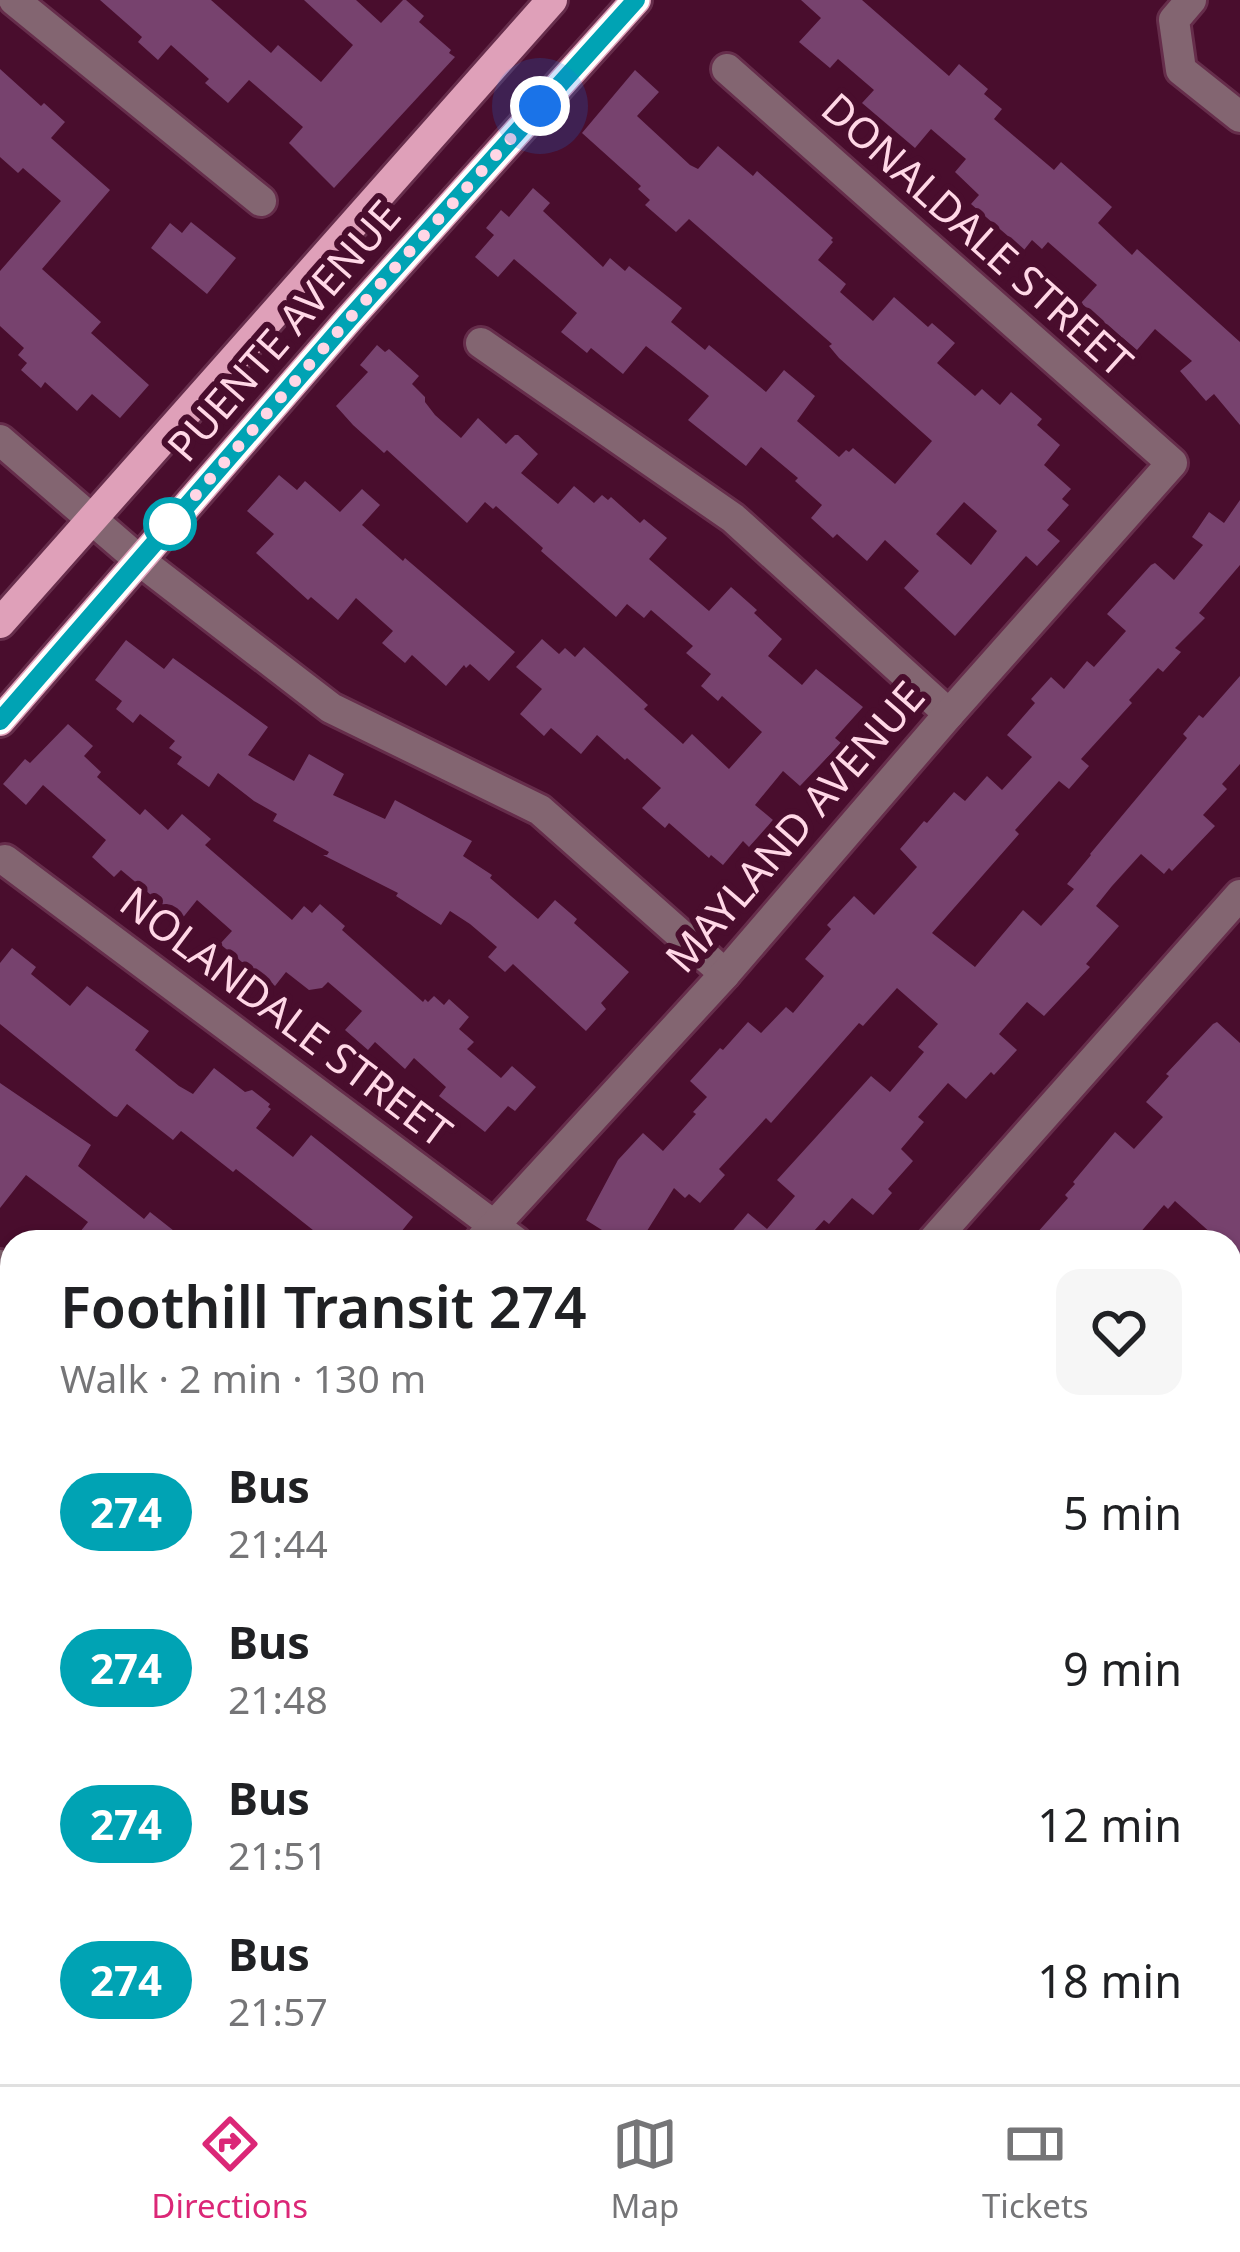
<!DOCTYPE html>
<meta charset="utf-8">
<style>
:root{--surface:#fff;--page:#f6f6f6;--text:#202124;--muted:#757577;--line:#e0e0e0;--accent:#db2777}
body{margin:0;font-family:"Noto Sans",sans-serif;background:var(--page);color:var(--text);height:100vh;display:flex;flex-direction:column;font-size:45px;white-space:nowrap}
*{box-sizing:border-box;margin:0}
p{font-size:39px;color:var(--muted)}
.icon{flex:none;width:66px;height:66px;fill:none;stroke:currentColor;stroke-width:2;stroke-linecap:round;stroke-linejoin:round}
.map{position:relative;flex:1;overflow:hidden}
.sheet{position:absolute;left:0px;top:1230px;width:1242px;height:855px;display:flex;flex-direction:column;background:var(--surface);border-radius:36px 36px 0 0;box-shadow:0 3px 9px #0004}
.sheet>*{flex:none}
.badge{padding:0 24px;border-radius:39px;font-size:42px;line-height:78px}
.you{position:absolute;width:60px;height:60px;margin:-30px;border:9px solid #fff;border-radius:50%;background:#1a73e8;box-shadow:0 0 0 18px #1a73e833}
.map>.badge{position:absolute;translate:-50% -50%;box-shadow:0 0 0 6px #fff}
.round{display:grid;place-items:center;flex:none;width:126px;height:126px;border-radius:24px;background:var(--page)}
.head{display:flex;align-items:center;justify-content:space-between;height:204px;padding:0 60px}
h1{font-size:57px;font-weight:600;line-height:90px}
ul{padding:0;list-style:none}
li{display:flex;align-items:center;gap:36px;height:156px;padding:0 60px}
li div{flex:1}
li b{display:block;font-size:45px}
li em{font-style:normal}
li .badge{min-width:132px;font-weight:700;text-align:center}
.tabs{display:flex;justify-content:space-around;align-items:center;height:168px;border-top:3px solid var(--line);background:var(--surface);font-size:33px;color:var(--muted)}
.tabs a{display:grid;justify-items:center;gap:6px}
.tabs .active{color:var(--accent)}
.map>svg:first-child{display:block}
</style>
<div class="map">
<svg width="1240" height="2084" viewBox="0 0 1240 2084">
<rect width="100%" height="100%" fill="#490d2d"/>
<!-- building -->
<g fill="#77426e" fill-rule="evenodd">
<polygon points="100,0 211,0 271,53 278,45 321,82 353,45 304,0 356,0 381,23 403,0 406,0 424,16 419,22 451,50 449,53 455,57 334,188 289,143 303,127 249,80 228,103 205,83 209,79 171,45 158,60 138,42 142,37"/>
<polygon points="801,0 862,0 949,76 959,64 988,89 984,94 1002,109 994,119 1054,170 1061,162 1112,207 1098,223 1132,255 1137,249 1240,342 1240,425 1214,394 1206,401 1180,371 1192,361 1155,329 1137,350 1081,303 1097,285 1048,242 1042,249 1032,240 1024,250 971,204 979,195 955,172 966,159 931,129 915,148 862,103 874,90 838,59 830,68 799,42 821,18"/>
<polygon points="0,69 41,106 44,103 65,122 51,138 110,190 42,269 101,322 91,333 149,385 120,418 92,394 77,411 45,382 41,388 21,370 27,363 18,355 24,348 0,326 0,271 61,201 23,168 18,173 0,157"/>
<path d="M635,70l24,22 -22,24 53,49 8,4 20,-23 35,30 4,-5 76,67 -2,2 2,2 -15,18 28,24 -6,8 33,29 21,-24 34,30 4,-4 23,20 -18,20 38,33 7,-7 18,16 11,-13 31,27 -5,6 23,20 -16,20 27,24 -9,10 7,6 -22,25 13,11 -23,25 -11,-10 -71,80 -51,-48 15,-17 -34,-31 -18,21 -30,-27 -4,4 -22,-20 11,-13 -27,-24 3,-3 -37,-31 -15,19 -58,-46 21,-24 -36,-29 -27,-21 -23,28 -32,-26 -4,5 -26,-21 16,-19 -63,-54 -16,18 -23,-20 19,-22 -8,-7 15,-18 8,7 24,-29 17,15 -7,8 60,56 7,-9 15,13 4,-5 53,42 -11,14 34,28 4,-5 57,47 18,-22 31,26 -18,25 42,36 7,-7 3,2 4,-4 42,36 37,-43 -93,-83 -10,-12 3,-2 -143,-125 -13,13 -31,-27 5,-5 -12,-11 3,-3 -59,-53zM964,502l33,29 -26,34 -35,-31z"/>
<polygon points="191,222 236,258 207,294 151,248 170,223 182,233"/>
<polygon points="377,345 385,352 389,349 419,376 412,384 425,397 425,402 435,415 461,438 478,418 506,444 515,435 518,435 538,454 521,473 558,504 574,486 594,503 602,495 608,500 611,497 640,523 644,519 667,538 649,559 709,611 731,587 757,610 754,613 782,639 768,656 802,685 816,669 863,707 835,738 841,743 800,786 783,771 755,805 773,820 749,847 743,841 723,865 711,855 709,858 669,823 665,828 642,808 661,788 627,758 625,760 597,735 581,754 551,728 544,736 520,714 542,689 516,667 542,639 559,654 565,648 575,657 584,647 648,705 644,709 683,744 692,734 729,769 762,732 722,696 718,701 701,686 711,674 686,653 693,646 651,610 644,618 627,604 616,617 541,551 543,548 496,506 493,509 485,502 467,523 387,450 384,453 353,425 336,406 368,372 360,365"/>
<polygon points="279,475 297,490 305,481 340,512 362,489 380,505 362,525 403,561 405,558 515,652 489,681 470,664 466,668 464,665 446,686 412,655 405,663 382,643 393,631 356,598 338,620 311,597 308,600 256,553 274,534 247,511"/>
<polygon points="1240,500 1240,565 1199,613 1205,618 1175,648 1181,652 1163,672 1158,668 1129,700 1132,703 1081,759 1089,766 1069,789 1059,781 1015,830 1019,834 932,933 975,967 1023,910 1041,926 1074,889 1067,884 1091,855 1090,854 1187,738 1183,734 1199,715 1203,718 1240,676 1240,764 1222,784 1227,789 1203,815 1215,826 1172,871 1169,868 1164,874 1141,854 1112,886 1096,906 1119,926 1086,964 1090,967 1044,1016 1027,1002 999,1034 1017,1050 994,1075 991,1072 966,1099 948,1083 918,1117 924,1122 901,1149 913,1161 888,1189 892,1193 873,1215 852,1198 829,1224 824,1220 804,1242 723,1242 748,1213 767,1229 795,1196 777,1180 817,1136 871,1076 890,1092 924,1052 918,1047 938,1024 897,988 863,1026 859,1023 771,1123 766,1118 719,1169 725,1175 700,1203 689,1194 685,1198 674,1188 640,1242 621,1242 586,1220 618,1160 643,1133 663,1151 696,1114 693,1112 707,1097 690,1081 720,1048 723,1050 748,1022 761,1033 786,1007 793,1013 824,976 805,959 831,929 827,925 854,896 874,915 917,867 900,849 924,821 927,823 954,792 965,801 987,776 1002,790 1032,757 1007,735 1035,703 1031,699 1051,677 1064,689 1087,661 1094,667 1126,631 1107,614 1151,565 1155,563 1174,580 1203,545 1192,537 1209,512 1224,523"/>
<polygon points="126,640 164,669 173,658 268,727 248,755 294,781 309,754 344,774 333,795 385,819 395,800 472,841 463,856 492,875 490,878 538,919 555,900 577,919 574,923 629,972 601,1003 606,1009 586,1031 513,964 505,972 488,957 497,947 470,924 450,911 441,925 396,896 398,893 323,855 327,855 329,852 273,821 277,814 254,801 218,773 209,787 177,764 182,757 169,748 175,741 140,714 133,723 116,709 122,701 95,680"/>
<polygon points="68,724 93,746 84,756 101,772 97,777 140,815 145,809 168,830 182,814 211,839 205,845 292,920 304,906 312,913 320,904 345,926 342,930 423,1002 425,999 428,1002 434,996 444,1005 449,999 469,1017 459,1029 474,1042 467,1049 501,1078 512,1066 536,1087 515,1111 508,1106 485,1132 439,1096 446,1087 414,1058 405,1069 375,1042 368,1050 345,1030 362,1011 328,982 322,988 309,990 286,972 275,986 272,983 270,985 220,944 232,931 197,900 181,920 121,870 114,877 92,857 106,840 43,785 26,805 3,784 25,759 30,763"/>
<polygon points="12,948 36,967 31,974 70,1006 87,986 149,1031 135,1050 179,1086 193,1094 214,1068 245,1092 252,1090 270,1104 268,1107 271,1109 256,1128 293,1157 311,1135 413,1217 393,1242 328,1242 236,1169 233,1172 181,1131 173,1140 127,1104 117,1117 114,1116 0,1024 0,963"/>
<polygon points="1217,1022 1240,1043 1240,1259 1230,1250 1230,1242 1221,1242 1175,1201 1168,1209 1164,1205 1132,1242 1029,1242 1068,1198 1065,1195 1075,1184 1073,1182 1115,1132 1134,1149 1163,1117 1146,1102 1169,1076 1166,1074 1213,1024"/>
<polygon points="0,1083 91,1145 78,1166 144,1219 150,1212 188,1242 72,1242 88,1222 26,1175 0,1208"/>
</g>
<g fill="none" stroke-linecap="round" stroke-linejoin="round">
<!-- minor casing -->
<g stroke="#662d4b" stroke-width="36">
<g id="minor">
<polyline points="14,0 261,201"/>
<polyline points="1191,0 1174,20 1181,70 1240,117"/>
<polyline points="481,343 733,518 949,714"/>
<polyline points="0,440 139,560 331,708 540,810 725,974"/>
<polyline points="5,860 516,1242"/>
<polyline points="479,1242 725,974 949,714 1172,463 727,69"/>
<polyline points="932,1242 1240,895"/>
<polyline points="0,1265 12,1275"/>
<polyline points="1230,1461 1240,1449"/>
<polyline points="1230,1653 1240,1661"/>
<polyline points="0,1689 12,1699"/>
<polyline points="0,1854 12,1840"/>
<polyline points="1216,2073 1228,2084"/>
<polyline points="215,2084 224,2073"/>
<polyline points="703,2084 712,2073"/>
<polyline points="1166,2084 1175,2073"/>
</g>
</g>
<!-- major casing -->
<g stroke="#662d4b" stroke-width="36">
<g id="major">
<polyline points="0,623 552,0"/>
<polyline points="0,721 349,319 636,0"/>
</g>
</g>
<!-- minor -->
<use href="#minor" stroke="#836571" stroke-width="30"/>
<!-- major -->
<use href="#major" stroke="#dfa0b9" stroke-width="30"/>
</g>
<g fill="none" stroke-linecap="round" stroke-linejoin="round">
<!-- line casing -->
<g stroke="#fff" stroke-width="27">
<polyline id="line" points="0,721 349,319 636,0"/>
</g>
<!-- line -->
<use href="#line" stroke="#00a3b4" stroke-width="18"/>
<!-- walk -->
<polyline stroke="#ffd7e6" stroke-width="12" stroke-dasharray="0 21.6" points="170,524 169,526 349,319 540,106"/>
</g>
<!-- markers -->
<circle fill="#fff" stroke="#00a3b4" stroke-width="6" cx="170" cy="524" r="24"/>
<g text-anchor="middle" stroke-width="12" stroke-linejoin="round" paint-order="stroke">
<!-- street labels -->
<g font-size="42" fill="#ffd7e6" stroke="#490d2d">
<text transform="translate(977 235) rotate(42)" y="15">DONALDALE STREET</text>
<text transform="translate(284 331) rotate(-49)" y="15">PUENTE AVENUE</text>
<text transform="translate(795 827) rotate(-49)" y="15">MAYLAND AVENUE</text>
<text transform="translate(286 1017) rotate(37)" y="15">NOLANDALE STREET</text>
</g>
</g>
</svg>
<div class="you" style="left:540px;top:106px"></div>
<section class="sheet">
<div class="head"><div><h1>Foothill Transit 274</h1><p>Walk · 2 min · 130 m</p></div><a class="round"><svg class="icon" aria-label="heart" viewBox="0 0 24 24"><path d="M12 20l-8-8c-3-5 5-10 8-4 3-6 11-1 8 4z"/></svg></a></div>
<ul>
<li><span class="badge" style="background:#00a3b4;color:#fff">274</span><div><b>Bus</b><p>21:44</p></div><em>5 min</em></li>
<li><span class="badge" style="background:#00a3b4;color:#fff">274</span><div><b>Bus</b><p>21:48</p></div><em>9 min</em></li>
<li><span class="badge" style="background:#00a3b4;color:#fff">274</span><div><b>Bus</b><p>21:51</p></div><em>12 min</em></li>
<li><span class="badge" style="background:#00a3b4;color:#fff">274</span><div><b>Bus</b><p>21:57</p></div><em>18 min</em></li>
</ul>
</section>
</div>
<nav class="tabs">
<a class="active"><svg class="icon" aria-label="directions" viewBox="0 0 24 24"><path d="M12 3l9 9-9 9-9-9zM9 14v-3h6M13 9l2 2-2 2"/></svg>Directions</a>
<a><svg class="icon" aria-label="map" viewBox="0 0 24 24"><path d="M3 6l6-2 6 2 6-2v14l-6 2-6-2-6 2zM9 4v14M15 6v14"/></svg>Map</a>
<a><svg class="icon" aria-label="tickets" viewBox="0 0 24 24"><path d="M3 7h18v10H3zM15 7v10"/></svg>Tickets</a>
</nav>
